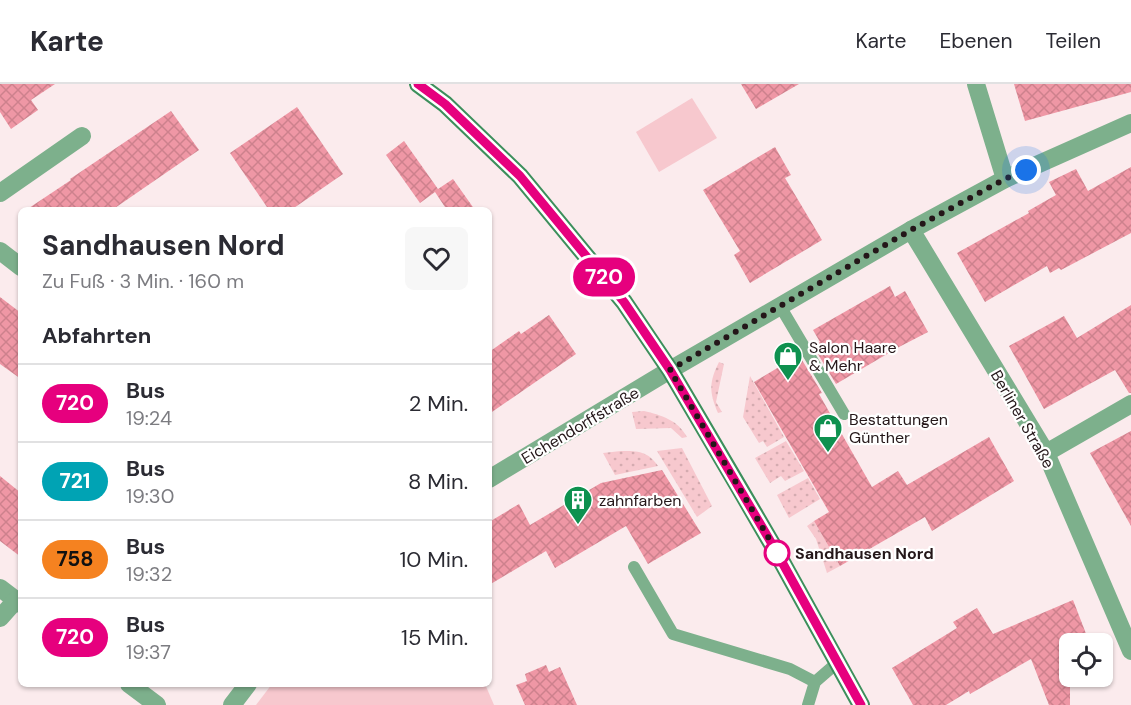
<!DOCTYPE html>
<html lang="de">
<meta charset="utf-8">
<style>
:root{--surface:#fff;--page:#f7f7f7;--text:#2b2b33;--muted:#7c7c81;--line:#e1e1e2}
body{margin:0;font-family:"DM Sans",sans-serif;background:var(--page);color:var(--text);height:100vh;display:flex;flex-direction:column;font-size:22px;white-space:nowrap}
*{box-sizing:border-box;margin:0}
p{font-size:20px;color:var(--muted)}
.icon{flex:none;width:33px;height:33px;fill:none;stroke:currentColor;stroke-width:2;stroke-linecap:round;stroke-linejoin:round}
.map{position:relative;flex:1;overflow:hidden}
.side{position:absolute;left:18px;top:123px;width:474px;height:480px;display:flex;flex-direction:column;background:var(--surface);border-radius:9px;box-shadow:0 2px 4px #0004}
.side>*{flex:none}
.badge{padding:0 12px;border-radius:20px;font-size:21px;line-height:39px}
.tools{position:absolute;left:1059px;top:549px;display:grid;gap:12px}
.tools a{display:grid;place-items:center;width:54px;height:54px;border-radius:9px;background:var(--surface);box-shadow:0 2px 4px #0004;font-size:30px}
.you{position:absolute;width:30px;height:30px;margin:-15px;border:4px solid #fff;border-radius:50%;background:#1a73e8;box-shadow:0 0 0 9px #1a73e833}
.map>.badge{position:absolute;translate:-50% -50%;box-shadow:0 0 0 3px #fff}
h2{padding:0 24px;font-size:22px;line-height:54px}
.round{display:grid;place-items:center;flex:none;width:63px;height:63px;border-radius:9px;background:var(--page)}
.overview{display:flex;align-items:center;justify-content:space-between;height:102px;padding:0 24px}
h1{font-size:28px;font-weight:700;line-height:45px}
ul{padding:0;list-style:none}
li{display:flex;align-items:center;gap:18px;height:78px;padding:0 24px;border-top:2px solid var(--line)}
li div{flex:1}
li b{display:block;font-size:22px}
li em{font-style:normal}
li .badge{min-width:66px;font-weight:700;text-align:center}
header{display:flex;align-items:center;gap:36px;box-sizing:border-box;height:84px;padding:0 30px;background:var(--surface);border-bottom:2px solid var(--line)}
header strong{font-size:28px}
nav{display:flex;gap:33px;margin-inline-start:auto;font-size:21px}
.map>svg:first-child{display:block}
</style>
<header>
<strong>Karte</strong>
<nav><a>Karte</a><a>Ebenen</a><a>Teilen</a></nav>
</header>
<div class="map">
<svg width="1131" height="621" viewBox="0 0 1131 621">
<defs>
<pattern id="grass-dots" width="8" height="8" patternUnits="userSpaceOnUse" patternTransform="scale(1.5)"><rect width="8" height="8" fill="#f7c8ce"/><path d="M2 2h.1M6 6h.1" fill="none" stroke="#d4abb0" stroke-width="1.8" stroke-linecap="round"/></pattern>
<pattern id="building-cross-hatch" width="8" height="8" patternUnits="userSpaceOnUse" patternTransform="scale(1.5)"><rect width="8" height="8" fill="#ef97a5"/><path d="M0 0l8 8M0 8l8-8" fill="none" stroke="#cd818d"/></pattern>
</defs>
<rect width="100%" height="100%" fill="#fbebed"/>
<!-- grass -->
<g fill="url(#grass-dots)">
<path d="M719,278l5,2 -8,38 6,10 -4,1c-9,-21 -9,-31 1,-51z"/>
<polygon points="750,292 784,353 767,363 763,357 759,359 743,333"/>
<path d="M644,327c17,4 34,9 43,26l-5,1 -11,-10 -35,1 -4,-17z"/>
<polygon points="786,357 804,387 785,397 781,392 770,399 755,374"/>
<polygon points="682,364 712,422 697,433 657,367"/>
<path d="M621,367c18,0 26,0 37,15l-43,9 -12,-22z"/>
<polygon points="808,394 820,415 789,434 777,411"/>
<polygon points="814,437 840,482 827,489 816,455 807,442"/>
</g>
<!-- park -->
<g fill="#f7c8ce">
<polygon points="692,14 717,54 659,88 636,48"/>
<polygon points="272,600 485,600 494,621 256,621"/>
</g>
<!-- building -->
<g fill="url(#building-cross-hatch)">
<polygon points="0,0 55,0 31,16 38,26 11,45 0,28"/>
<polygon points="741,0 799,0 756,25"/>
<polygon points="1014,0 1131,0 1131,8 1025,37"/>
<polygon points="297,23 343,90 291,126 269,126 230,69"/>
<polygon points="171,27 199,66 112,126 26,126 71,96 70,95"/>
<polygon points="404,57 438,105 453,95 475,126 447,126 435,108 420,119 386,71"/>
<polygon points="775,63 791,91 785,94 822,156 750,199 734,171 740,167 703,106"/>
<polygon points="1131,83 1131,149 1061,186 1059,184 1050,189 1047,182 985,218 957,169 1029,129 1028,127 1056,111 1049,98 1076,85 1088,107"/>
<polygon points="890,202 895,213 905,207 928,248 899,263 836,300 813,262 820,258 813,246"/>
<polygon points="0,213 21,229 21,295 0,280"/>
<polygon points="1131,221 1131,309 1129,309 1115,286 1044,325 1009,262 1064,232 1077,254"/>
<polygon points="549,231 576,270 489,330 489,268 519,247 521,250"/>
<polygon points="799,271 822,309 819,310 872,403 898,387 907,401 989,353 1014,397 932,447 925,433 840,482 814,437 829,428 754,298"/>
<polygon points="1131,347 1131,442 1090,369"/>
<polygon points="662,386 701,449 648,480 626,442 555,484 546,467 489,501 489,438 519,420 530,441 601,399"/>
<polygon points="0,392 21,409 21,473 0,457"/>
<polygon points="1073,516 1090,560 1070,560 1070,621 1049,621 1031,575 970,610 969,607 946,621 913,621 892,584 957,544 953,538 977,524 993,550"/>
<polygon points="546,581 549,588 560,583 577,621 525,621 516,601 527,597 525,590"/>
</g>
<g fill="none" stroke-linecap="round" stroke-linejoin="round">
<!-- lane -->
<g stroke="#7db08c" stroke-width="12">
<polyline points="780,222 844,330"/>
<polyline points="634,483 673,550 790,585 815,598"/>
<polyline points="808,621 815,598 838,578"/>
</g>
<!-- street -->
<g stroke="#7db08c" stroke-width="18">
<polyline points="976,0 1005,95"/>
<polyline points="0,109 82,52"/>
<polyline points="911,146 1046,369 1131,567"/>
<polyline points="0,167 21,183"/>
<polyline points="1046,369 1131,320"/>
<polyline points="489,395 670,286 911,146 1005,95 1131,39"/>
<polyline points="0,504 21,520"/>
<polyline points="0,534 16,516"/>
<polyline points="129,600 157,621"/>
<polyline points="232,621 248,600"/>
</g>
<!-- secondary -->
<polyline stroke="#3d8f5c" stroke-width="18" points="418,0 445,20 520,92 624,218 670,286 740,405 772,460 861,621"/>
</g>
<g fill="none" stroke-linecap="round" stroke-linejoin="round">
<!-- line casing -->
<g stroke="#fff" stroke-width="14">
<polyline id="line" points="418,0 445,20 520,92 624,218 670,286 728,385 772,460 861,621"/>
</g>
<!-- line -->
<use href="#line" stroke="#e6007e" stroke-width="9"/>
<!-- walk -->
<polyline stroke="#241719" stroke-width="6" stroke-dasharray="0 10.8" points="777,469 781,475 670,286 911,146 1005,95 1026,86"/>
</g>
<!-- icons -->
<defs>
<g id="shop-pin" transform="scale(1.5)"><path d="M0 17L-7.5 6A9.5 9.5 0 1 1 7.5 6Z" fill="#0e914f" stroke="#fff"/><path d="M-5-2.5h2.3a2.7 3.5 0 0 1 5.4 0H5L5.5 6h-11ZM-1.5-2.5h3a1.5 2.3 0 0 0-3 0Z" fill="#fff"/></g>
<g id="building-pin" transform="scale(1.5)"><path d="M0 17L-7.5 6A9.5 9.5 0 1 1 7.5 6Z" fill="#0e914f" stroke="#fff"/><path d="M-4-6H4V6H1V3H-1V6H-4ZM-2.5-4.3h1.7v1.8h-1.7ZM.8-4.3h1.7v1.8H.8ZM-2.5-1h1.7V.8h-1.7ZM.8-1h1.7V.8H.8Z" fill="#fff"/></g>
</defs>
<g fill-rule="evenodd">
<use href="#shop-pin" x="788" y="272"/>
<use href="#shop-pin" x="828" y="344"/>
<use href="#building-pin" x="578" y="416"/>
</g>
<!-- markers -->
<circle fill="#fff" stroke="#e6007e" stroke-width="3" cx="777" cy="469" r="12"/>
<g text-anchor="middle" stroke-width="4.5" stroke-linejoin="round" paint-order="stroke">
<!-- poi labels -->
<g font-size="16" fill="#241719" stroke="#fff" text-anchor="start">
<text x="809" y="269">Salon Haare<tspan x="809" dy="18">&amp; Mehr</tspan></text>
<text x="849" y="341">Bestattungen<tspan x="849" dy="18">Günther</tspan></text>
<text x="599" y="422">zahnfarben</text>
</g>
<!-- street labels -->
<g font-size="16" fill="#241719" stroke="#fff">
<text transform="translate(1023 335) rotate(60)" y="6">Berliner Straße</text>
<text transform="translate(580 341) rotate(-31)" y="6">Eichendorffstraße</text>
</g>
<!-- stop labels -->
<g font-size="16" font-weight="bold" fill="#241719" stroke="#fff" text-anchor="start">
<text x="795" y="475">Sandhausen Nord</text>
</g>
</g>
</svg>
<div class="tools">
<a><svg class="icon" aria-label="locate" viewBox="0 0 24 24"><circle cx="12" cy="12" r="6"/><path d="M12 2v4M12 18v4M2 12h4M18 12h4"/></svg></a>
</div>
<div class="you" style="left:1026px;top:86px"></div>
<b class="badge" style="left:604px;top:193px;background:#e6007e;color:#fff">720</b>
<section class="side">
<div class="overview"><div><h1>Sandhausen Nord</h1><p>Zu Fuß · 3 Min. · 160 m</p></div><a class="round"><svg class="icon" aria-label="heart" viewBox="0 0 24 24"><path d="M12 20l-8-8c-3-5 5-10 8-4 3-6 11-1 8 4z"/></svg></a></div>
<h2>Abfahrten</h2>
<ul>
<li><span class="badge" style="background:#e6007e;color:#fff">720</span><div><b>Bus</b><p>19:24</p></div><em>2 Min.</em></li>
<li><span class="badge" style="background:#00a3b4;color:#fff">721</span><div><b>Bus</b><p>19:30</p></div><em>8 Min.</em></li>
<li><span class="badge" style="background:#f58220;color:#111">758</span><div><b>Bus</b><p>19:32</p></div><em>10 Min.</em></li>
<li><span class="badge" style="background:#e6007e;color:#fff">720</span><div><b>Bus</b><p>19:37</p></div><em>15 Min.</em></li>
</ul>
</section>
</div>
